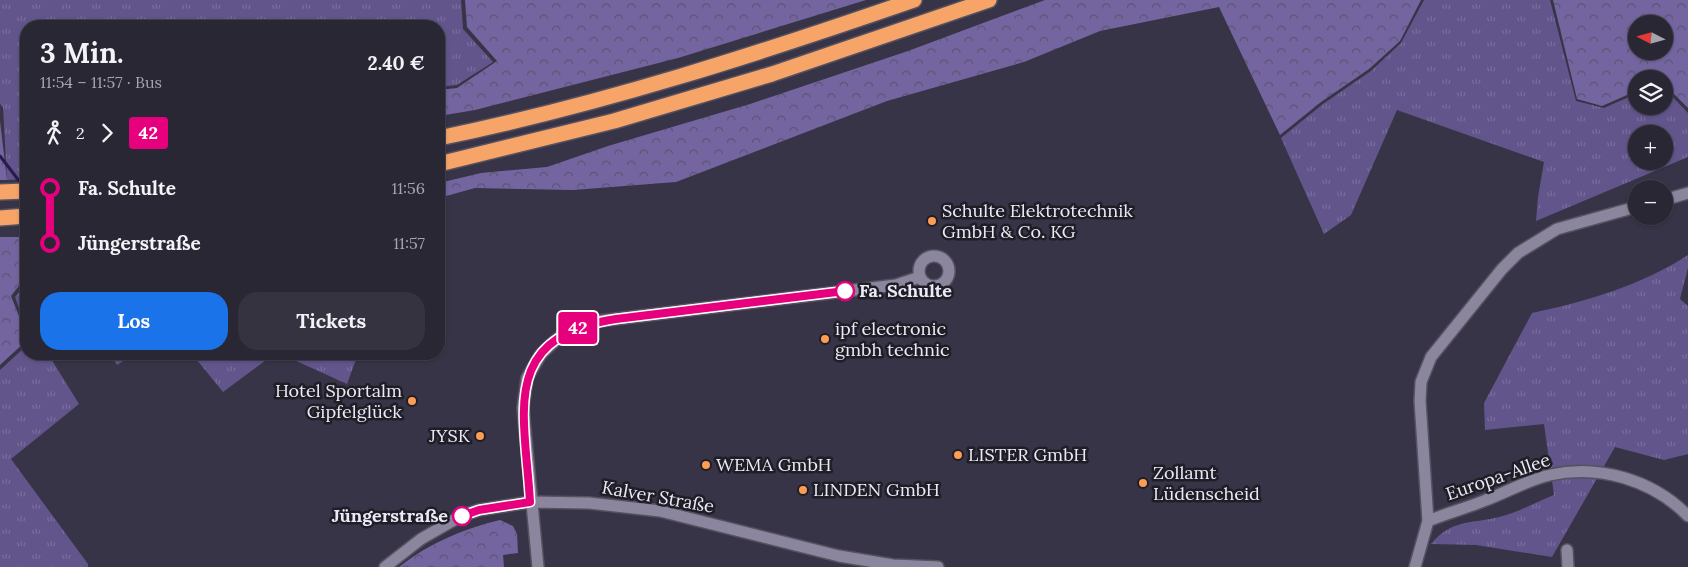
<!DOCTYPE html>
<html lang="de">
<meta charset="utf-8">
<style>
:root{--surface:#2a2735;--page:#363341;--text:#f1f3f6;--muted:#a5a5ad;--line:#464450;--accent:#1a73e8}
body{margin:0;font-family:Lora,serif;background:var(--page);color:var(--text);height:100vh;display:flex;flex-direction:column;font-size:19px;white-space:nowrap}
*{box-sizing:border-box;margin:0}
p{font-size:16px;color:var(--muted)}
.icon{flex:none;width:28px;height:28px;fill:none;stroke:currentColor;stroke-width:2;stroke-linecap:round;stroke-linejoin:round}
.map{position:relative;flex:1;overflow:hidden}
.details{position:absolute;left:20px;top:20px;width:425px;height:340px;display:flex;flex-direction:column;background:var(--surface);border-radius:20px;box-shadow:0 1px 4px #0004,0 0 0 1px var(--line)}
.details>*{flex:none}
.badge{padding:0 10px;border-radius:4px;font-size:18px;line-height:32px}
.needle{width:32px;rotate:276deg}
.controls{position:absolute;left:1628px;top:15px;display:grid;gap:10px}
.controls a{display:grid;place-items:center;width:45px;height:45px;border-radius:50%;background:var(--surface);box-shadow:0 1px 4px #0004,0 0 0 1px var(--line);font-size:25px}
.map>.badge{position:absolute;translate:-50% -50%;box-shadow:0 0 0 2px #fff}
.legs{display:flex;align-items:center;gap:8px;height:55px;padding:0 20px;font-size:16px}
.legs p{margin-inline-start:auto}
.head{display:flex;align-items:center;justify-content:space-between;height:85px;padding:0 20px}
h1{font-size:28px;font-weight:800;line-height:38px}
.action{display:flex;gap:10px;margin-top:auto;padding:10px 20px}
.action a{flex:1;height:58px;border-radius:20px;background:var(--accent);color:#fff;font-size:20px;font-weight:800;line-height:58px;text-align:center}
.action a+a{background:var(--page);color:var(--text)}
ul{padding:0 20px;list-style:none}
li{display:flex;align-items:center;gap:18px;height:55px;font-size:19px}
li i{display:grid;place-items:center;width:8px;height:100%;margin:0 6px;background:currentColor}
li i::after{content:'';width:12px;height:12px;margin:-6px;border:4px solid;border-radius:50%;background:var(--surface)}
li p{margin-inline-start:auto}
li:first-child i{background:linear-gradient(#0000 50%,currentColor 0)}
li:last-child i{background:linear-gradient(currentColor 50%,#0000 0)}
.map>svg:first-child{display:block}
</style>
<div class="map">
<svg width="1688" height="567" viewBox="0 0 1688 567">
<defs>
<pattern id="grass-tufts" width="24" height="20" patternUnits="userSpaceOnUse" patternTransform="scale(1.25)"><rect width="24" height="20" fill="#62558b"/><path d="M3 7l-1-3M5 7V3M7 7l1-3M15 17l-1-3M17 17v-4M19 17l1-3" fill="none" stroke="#796d9c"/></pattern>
<pattern id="forest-crowns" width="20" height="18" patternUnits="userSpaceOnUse" patternTransform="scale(1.25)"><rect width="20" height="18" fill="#7465a0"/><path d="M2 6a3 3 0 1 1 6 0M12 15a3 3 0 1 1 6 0" fill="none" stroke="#5b5471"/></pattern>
</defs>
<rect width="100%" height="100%" fill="#383447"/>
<!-- grass -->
<g fill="url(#grass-tufts)" fill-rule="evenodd">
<polygon points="0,0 461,0 463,29 493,62 457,85 439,87 439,26 26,26 26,179 7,180 3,107 0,104"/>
<path d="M1424,0h126l26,101 28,7 32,-14v12h28v-18l24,25v44l-152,64 2,-24 6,-35 -147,-52 -46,105 -27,19 -43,-96 42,-34 48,-33 30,-28zM1636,134h28v27h-28z"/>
<path d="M1688,255v13l-8,31 8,7v148l-24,6 -49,-13 -63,110 -76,-12 -45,-1c21,-25 39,-20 68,-27 18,-4 37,-15 55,-22l-10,-71 -59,6 -1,-27 48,-90c53,-11 110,-28 156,-58z"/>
<polygon points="26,284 26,327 15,297"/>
<polygon points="26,346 26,354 48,354 79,404 11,459 88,564 88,567 0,567 0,370"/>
<polygon points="110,354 134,354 117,365"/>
<polygon points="192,354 274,354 223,392"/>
<polygon points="281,354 358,354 347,384"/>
</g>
<!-- forest -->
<g fill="url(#forest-crowns)" fill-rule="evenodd">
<polygon points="465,0 866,0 678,58 475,110 439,116 439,90 457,88 497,61 467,27"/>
<polygon points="1045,0 1421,0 1400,41 1369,69 1321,102 1280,135 1219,7 1100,31 1024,62 887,101 676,182 573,190 475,188 439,198 439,183 481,173 547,167 608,146 750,104 908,51"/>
<path d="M1553,0h135v108l-24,-24v-5h-28v12l-34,15 -25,-7zM1636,24h28v27h-28z"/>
<polygon points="0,121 7,180 0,180"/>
<polygon points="0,237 26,237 26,277 11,296 26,334 26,341 0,365"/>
<path d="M500,520l13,6 4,8 1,19 -15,2 1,12h-105c30,-24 64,-38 101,-47z"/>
</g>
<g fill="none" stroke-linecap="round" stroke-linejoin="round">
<!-- stream -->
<polyline stroke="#2a194c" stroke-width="3" points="0,156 23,186"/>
<!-- minor casing -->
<g stroke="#555161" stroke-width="14">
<g id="minor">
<polyline points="1664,200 1688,193"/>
<circle cx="934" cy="271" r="15"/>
<path d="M1428,521c19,-8 39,-13 58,-21 21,-8 42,-20 64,-25 49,-11 103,5 138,41"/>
<polyline points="1567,550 1568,567"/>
<polyline points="385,567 421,539 461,516 479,510 530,502 589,503 660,511 839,556 893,565 938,567"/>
<polyline points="538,567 523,408 527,378 541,354 556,340 566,332 591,322 896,285 920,277"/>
<polyline points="1415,567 1428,521 1420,401 1421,382 1431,357 1502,269 1518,253 1557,229 1636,207"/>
</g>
</g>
<!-- motorway casing -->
<g stroke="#555161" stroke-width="18">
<g id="motorway">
<path d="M439,138c161,-33 319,-84 475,-138"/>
<polyline points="439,164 614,121 772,74 989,0"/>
<polyline points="0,192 26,191"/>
<polyline points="0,218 26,216"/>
</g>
</g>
<!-- minor -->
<use href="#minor" stroke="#8b869d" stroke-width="11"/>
<!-- motorway -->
<use href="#motorway" stroke="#f6a467" stroke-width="15"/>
</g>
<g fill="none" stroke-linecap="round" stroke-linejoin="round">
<!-- line-1 casing -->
<g stroke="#fff" stroke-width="11">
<path id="line-1" d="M462,516l17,-6 51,-8c-5,-89 -32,-165 86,-183l229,-28"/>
</g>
<!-- line-1 -->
<use href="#line-1" stroke="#e6007e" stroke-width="8"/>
</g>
<!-- markers -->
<g fill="#fc9d53" stroke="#1f1d26" stroke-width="2">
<circle cx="932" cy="221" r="5"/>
<circle cx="825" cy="339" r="5"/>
<circle cx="412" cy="401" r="5"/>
<circle cx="480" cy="436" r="5"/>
<circle cx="958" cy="455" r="5"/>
<circle cx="706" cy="465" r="5"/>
<circle cx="1143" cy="483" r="5"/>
<circle cx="803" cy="490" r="5"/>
</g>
<g fill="#fff" stroke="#e6007e" stroke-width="2.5">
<circle cx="845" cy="291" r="9"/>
<circle cx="462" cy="516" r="9"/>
</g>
<g text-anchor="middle" stroke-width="5" stroke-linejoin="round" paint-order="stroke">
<!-- poi labels -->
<g font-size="18" fill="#ebe9f6" stroke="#1f1d26" text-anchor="start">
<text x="942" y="217">Schulte Elektrotechnik<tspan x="942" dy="21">GmbH &amp; Co. KG</tspan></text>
<text x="835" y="335">ipf electronic<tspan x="835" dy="21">gmbh technic</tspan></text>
<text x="402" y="397" text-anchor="end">Hotel Sportalm<tspan x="402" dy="21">Gipfelglück</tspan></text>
<text x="470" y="442" text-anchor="end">JYSK</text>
<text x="968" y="461">LISTER GmbH</text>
<text x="716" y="471">WEMA GmbH</text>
<text x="1153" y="479">Zollamt<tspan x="1153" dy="21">Lüdenscheid</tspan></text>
<text x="813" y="496">LINDEN GmbH</text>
</g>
<!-- stop labels -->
<g font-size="18" font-weight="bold" fill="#ebe9f6" stroke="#1f1d26" text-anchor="start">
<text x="859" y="297">Fa. Schulte</text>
<text x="448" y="522" text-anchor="end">Jüngerstraße</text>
</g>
<!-- street labels -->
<g font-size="18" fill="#ebe9f6" stroke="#1f1d26">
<text transform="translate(1498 477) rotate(-19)" y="6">Europa-Allee</text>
<text transform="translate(658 497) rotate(10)" y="6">Kalver Straße</text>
</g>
</g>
</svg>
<div class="controls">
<a><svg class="needle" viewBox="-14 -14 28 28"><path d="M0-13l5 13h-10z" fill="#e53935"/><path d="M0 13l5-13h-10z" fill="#a5a5ad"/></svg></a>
<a><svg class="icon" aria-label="layers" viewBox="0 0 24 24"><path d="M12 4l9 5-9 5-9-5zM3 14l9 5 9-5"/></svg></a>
<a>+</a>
<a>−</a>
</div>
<b class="badge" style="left:578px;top:328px;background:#e6007e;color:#fff">42</b>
<section class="details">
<div class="head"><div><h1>3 Min.</h1><p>11:54 – 11:57 · Bus</p></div><b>2.40 €</b></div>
<div class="legs"><svg class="icon" aria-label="walk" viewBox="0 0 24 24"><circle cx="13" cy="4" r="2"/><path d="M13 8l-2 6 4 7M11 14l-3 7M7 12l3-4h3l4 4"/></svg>2<svg class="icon" aria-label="forward" viewBox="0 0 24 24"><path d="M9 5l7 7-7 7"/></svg><b class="badge" style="background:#e6007e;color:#fff">42</b></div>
<ul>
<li><i style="color:#e6007e"></i><b>Fa. Schulte</b><p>11:56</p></li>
<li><i style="color:#e6007e"></i><b>Jüngerstraße</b><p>11:57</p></li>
</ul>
<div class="action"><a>Los</a><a>Tickets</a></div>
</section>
</div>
